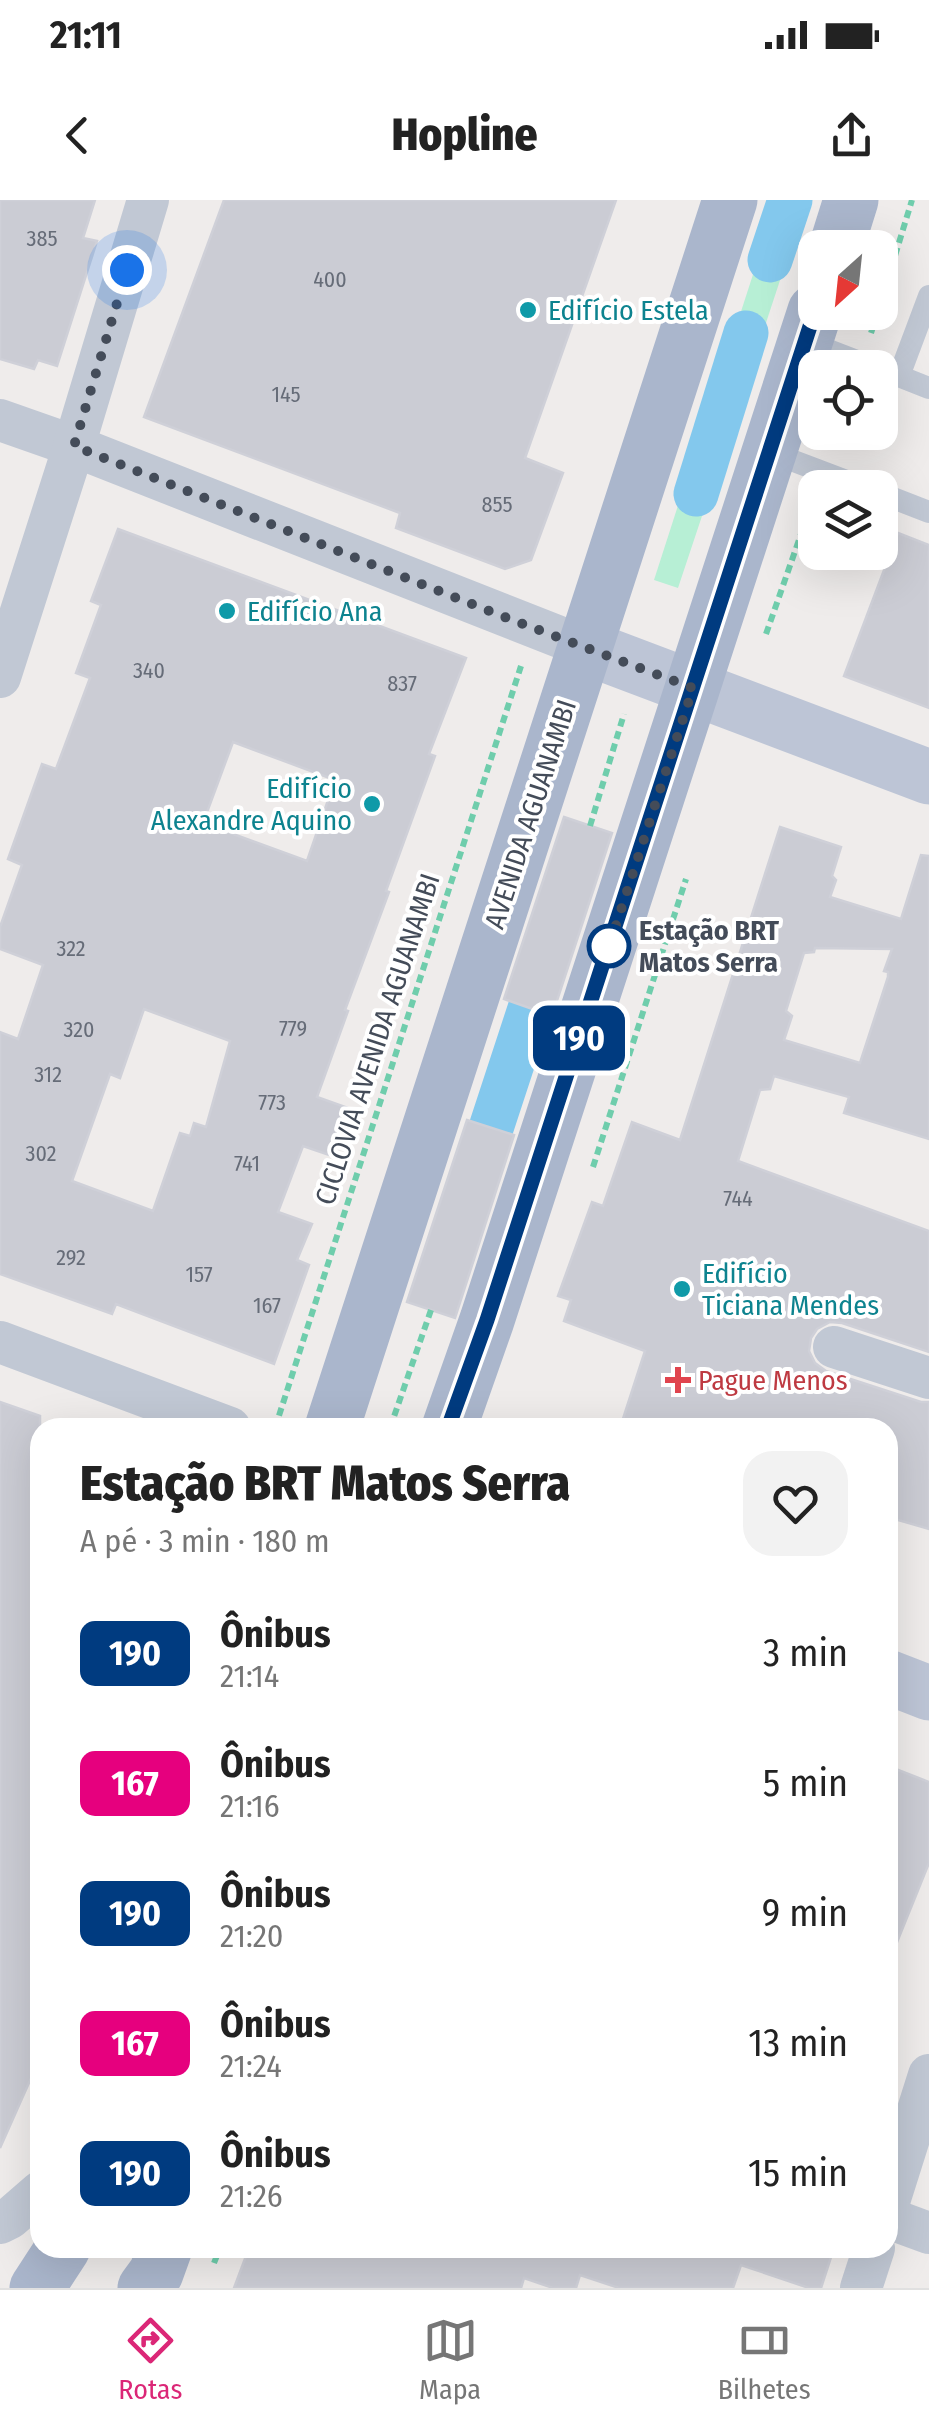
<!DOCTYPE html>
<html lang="pt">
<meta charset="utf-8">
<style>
:root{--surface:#fff;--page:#f2f2f2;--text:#222;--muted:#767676;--line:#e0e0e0;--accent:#db2777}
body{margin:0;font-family:"Fira Sans Condensed",sans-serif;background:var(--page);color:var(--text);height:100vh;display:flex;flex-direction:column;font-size:38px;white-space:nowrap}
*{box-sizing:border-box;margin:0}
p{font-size:32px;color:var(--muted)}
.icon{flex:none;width:55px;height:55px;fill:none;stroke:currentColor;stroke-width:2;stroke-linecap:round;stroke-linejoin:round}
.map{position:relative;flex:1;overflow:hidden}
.sheet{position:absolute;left:30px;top:1218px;width:868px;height:840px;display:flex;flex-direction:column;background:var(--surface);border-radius:30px;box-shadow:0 10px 40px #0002}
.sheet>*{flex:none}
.badge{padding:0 20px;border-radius:15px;font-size:35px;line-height:65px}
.needle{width:65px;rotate:207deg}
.tools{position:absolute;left:798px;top:30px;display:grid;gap:20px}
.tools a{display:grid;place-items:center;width:100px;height:100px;border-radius:20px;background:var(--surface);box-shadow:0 10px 40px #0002;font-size:50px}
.you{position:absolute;width:50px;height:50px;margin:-25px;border:8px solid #fff;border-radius:50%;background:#1a73e8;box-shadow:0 0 0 15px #1a73e833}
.map>.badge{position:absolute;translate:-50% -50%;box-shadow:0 0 0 5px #fff}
.round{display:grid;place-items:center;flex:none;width:105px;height:105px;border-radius:30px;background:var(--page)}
.summary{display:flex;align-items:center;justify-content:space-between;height:170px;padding:0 50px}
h1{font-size:48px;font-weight:800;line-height:75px}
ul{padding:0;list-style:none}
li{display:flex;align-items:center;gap:30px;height:130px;padding:0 50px}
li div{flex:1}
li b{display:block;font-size:38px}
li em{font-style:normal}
li .badge{min-width:110px;font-weight:700;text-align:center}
.status{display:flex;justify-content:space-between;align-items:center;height:70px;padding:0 50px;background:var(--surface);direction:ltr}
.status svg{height:28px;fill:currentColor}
header{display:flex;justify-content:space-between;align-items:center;height:130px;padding:0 50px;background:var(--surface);font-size:45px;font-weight:800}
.tab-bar{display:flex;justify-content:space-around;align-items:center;height:140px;border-top:2px solid var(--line);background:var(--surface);font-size:28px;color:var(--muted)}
.tab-bar a{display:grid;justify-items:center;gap:5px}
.tab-bar .selected{color:var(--accent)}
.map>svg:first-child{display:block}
</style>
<div class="status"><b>21:11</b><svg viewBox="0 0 49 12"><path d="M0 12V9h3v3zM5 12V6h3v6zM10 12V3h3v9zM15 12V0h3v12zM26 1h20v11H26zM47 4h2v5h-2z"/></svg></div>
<header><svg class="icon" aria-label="back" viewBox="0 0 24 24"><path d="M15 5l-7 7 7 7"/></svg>Hopline<svg class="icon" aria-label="share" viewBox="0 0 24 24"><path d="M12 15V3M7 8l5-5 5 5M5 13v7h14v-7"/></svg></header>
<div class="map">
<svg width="929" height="2088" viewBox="0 0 929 2088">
<rect width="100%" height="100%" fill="#efeceb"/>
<!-- green -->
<g fill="#b7efd5">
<polygon points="759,56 785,65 761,138 735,130"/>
<polygon points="683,290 708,298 678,388 654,380"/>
</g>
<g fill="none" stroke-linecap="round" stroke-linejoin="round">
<!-- canal -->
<g stroke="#83c8ed" stroke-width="45">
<polyline points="770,60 790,0"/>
<polyline points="696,294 746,133"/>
<polyline points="491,928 530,809"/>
</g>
</g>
<!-- building -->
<g fill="#cbccd4" stroke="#cfd0d8" stroke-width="2.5" fill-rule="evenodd">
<polygon points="0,0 95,0 83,38 97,41 57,166 38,160 34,169 0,159"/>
<polygon points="224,0 616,0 525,258 563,273 531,360 505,369 396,328 400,313 144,217"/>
<path d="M118,329l348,129 -37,96 6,2 -49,135 3,1 -44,118 3,1 -31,86 31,11 -16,48 -29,-10 -25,66 34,12 -15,36 12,5 -35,99 -158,-60 -4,10 -112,-40v-242l18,7 25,-74 -43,-16v-22l22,-62 -14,-6 34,-95 14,5 34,-91 -14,-5 25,-68 -10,-4zM233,542l102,38 -28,81 -104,-38zM144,809l86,32 -24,86 -12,-4 -4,13 -10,-3 -27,78 -81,-30 38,-107 10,4z"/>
<polygon points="898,333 929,345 929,508 844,476"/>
<polygon points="564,617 612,633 552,816 504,799"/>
<path d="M780,627l61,20 -9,29 4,4 -6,17 71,22 20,-64 8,1v283l-85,-26 5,-16 -75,-21 -4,13 -10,1 -22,71 191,70v121l-87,-29 -12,-1 -13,7 -6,9 -2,13 6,12 11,8 95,31h8v127l-41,-12v-89h-268l25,-77 -81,-30 7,-21 -13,-4 34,-94 11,4 29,-84 48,18zM815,748l77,1 -8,22 4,1v5l-28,86 -76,-23 8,-24 -6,-5 18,-58 10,-1z"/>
<polygon points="467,920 514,935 455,1118 407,1102"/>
<polygon points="0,1202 40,1216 40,1858 0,1948"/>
<polygon points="888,1566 929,1582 929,1663 889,1762"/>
<polygon points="249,2048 834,2048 821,2088 809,2088 741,2065 733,2088 619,2088 580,2075 576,2088 553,2088 524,2078 521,2088 234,2088"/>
</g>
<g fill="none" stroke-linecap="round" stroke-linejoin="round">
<!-- path -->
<g stroke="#6fcdac" stroke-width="6" stroke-dasharray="8 5" stroke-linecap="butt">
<polyline points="880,105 912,0"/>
<polyline points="871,133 878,112"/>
<polyline points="766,434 813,300"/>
<polyline points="590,626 624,514"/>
<polyline points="593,967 686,679"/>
<polyline points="275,1228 521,466"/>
<polyline points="390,1228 431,1110"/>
<polyline points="34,1953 40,1935"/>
<polyline points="214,2063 220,2048"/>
</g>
<!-- lane -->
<g stroke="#c1c8d4" stroke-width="22">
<polyline points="805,141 875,168"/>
<polyline points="886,171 929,188"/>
<polyline points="899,176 929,96"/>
<polyline points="770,252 865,288"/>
<polyline points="880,293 929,312"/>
</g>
<!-- street -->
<g stroke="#c1c8d4" stroke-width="42">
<polyline points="0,220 74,246 585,447"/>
<polyline points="0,477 74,246 148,0"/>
<polyline points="0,1142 230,1228"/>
<polyline points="834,1147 929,1178"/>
<polyline points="888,2005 929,1875"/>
<polyline points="888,2018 929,2033"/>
<polyline points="0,2023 10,2018 40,1992"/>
<polyline points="861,2088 874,2048"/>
</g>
<!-- secondary -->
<g stroke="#bdc5d6" stroke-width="55">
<polyline points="585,447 929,577"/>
<polyline points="888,1477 929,1493"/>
</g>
<!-- primary -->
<g stroke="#aab6cc" stroke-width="55">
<polyline points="836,48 851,0"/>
<polyline points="332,1228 730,0"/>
<polyline points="449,1228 487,1120 815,111"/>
<polyline points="37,2088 63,2048"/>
<polyline points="145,2088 156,2073 165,2048"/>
</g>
</g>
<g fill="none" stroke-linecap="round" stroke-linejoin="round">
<!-- line casing -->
<g stroke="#fff" stroke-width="22">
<polyline id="line" points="448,1228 487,1120 815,111"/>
</g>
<!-- line -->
<use href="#line" stroke="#003b80" stroke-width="15"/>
<!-- walk -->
<polyline stroke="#444c59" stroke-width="10" stroke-dasharray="0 18" points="127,70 74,246 507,418 693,488 607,753 609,746"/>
</g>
<!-- markers -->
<g fill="#0f9aa8" stroke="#fff" stroke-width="4">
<circle cx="528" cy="110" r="10"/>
<circle cx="227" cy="411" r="10"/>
<circle cx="372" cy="604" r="10"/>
<circle cx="682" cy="1089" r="10"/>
</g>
<circle fill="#fff" stroke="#003b80" stroke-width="5" cx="609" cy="746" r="20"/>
<path fill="#e0444e" stroke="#fff" stroke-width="4" d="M673 1165h10v10h10v10h-10v10h-10v-10h-10v-10h10z"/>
<g text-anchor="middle" stroke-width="8" stroke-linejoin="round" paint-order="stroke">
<!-- number labels -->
<g font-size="22" fill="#666c78">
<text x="42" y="46">385</text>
<text x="330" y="87">400</text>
<text x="286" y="202">145</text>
<text x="497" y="312">855</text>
<text x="149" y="478">340</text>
<text x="402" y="491">837</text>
<text x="71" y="756">322</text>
<text x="293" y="836">779</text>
<text x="79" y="837">320</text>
<text x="48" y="882">312</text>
<text x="272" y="910">773</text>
<text x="41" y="961">302</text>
<text x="247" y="971">741</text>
<text x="738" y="1006">744</text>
<text x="71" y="1065">292</text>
<text x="199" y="1082">157</text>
<text x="267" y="1113">167</text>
</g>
<!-- culture labels -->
<g font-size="28" fill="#0d838f" stroke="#fff" text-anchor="start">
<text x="548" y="120">Edifício Estela</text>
<text x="247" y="421">Edifício Ana</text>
<text x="352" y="598" text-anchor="end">Edifício<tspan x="352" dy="32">Alexandre Aquino</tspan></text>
<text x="702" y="1083">Edifício<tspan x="702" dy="32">Ticiana Mendes</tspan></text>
</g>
<!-- street labels -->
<g font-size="28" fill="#444c59" stroke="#fff">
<text transform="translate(530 614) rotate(-72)" y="10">AVENIDA AGUANAMBI</text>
<text transform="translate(377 839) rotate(-72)" y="10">CICLOVIA AVENIDA AGUANAMBI</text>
</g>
<!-- stop labels -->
<g font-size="28" font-weight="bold" fill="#444c59" stroke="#fff" text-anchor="start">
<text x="639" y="740">Estação BRT<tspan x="639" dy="32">Matos Serra</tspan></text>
</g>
<!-- health labels -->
<g font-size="28" fill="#be3a42" stroke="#fff" text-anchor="start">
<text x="698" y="1190">Pague Menos</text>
</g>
</g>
</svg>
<div class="tools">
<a><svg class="needle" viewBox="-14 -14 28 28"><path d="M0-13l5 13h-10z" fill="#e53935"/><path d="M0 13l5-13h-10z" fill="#767676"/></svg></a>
<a><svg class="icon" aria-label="locate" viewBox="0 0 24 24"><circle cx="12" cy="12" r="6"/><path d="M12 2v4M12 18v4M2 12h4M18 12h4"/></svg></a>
<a><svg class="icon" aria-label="layers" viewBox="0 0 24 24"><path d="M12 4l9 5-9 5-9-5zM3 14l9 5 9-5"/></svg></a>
</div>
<div class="you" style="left:127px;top:70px"></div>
<b class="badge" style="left:579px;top:838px;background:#003b80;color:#fff">190</b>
<section class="sheet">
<div class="summary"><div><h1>Estação BRT Matos Serra</h1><p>A pé · 3 min · 180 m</p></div><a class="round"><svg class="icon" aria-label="heart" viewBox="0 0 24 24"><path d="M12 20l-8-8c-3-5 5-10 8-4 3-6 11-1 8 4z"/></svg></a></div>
<ul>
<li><span class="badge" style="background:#003b80;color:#fff">190</span><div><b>Ônibus</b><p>21:14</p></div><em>3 min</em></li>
<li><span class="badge" style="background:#e6007e;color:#fff">167</span><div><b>Ônibus</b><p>21:16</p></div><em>5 min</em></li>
<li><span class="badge" style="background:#003b80;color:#fff">190</span><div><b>Ônibus</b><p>21:20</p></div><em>9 min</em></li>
<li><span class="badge" style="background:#e6007e;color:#fff">167</span><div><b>Ônibus</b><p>21:24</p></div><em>13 min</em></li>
<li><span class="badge" style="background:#003b80;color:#fff">190</span><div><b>Ônibus</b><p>21:26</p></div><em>15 min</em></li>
</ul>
</section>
</div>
<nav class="tab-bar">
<a class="selected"><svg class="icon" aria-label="directions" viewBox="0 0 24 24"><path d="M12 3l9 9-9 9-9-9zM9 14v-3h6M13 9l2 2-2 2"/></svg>Rotas</a>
<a><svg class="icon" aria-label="map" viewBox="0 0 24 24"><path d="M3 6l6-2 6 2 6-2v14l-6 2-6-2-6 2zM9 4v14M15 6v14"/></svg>Mapa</a>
<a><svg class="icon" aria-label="tickets" viewBox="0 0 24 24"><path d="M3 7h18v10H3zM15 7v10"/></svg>Bilhetes</a>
</nav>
